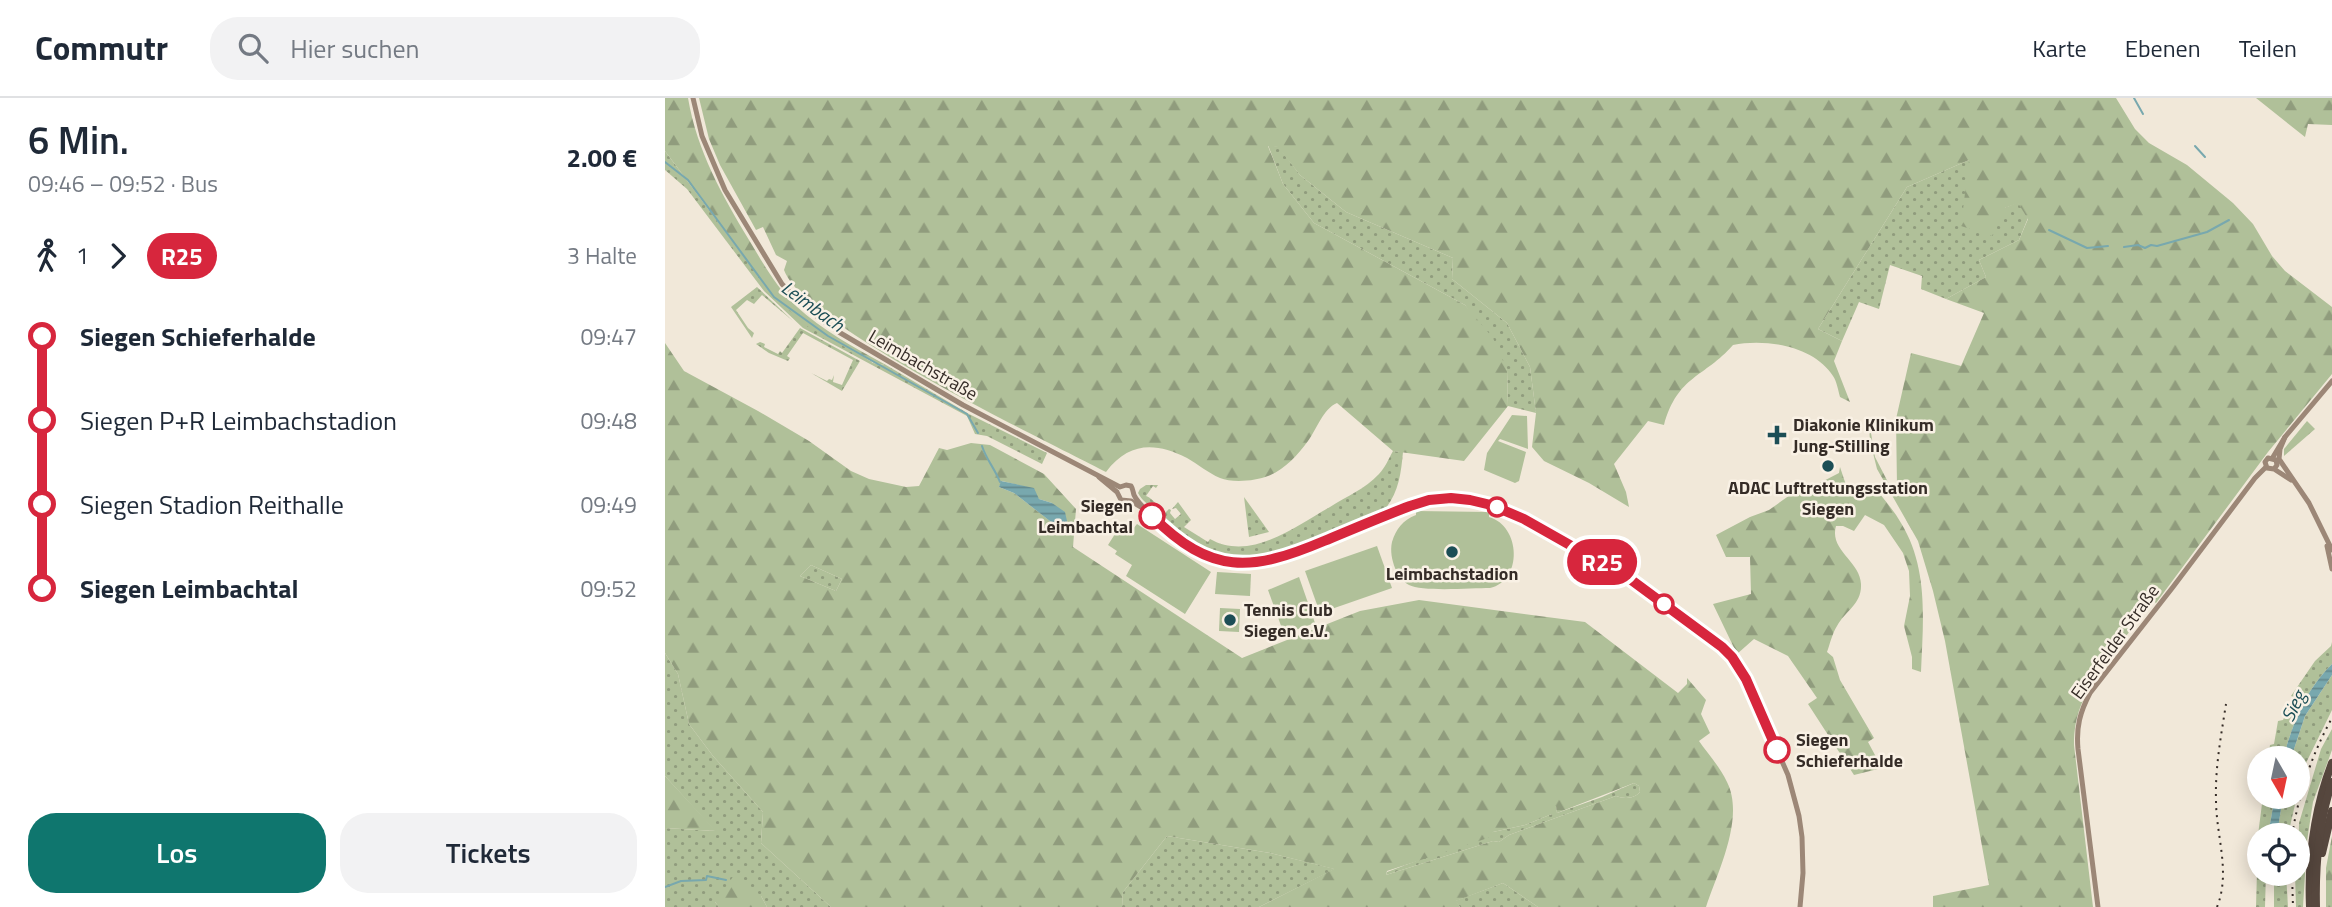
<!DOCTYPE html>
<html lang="de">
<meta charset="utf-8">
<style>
:root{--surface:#fff;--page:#f2f2f3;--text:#1f2937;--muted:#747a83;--line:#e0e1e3;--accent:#0f766e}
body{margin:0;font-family:"Titillium Web",sans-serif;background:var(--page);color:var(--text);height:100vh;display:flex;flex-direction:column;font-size:26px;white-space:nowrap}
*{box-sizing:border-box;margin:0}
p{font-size:23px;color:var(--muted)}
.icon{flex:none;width:38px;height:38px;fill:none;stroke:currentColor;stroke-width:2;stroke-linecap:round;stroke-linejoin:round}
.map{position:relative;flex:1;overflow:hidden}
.side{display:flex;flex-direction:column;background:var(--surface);width:665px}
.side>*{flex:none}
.badge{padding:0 14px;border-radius:23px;font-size:24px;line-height:46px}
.needle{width:46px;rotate:171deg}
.controls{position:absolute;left:1582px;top:648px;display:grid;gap:14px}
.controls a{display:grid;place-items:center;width:63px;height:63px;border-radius:50%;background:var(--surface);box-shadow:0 4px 18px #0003;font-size:35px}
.map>.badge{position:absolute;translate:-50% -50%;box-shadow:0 0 0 4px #fff}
.legs{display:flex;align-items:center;gap:10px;height:77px;padding:0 28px;font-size:23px}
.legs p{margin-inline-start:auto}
.summary{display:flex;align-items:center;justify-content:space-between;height:119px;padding:0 28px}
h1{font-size:38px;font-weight:600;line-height:52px}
.button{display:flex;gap:14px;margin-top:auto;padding:14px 28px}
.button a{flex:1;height:80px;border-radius:28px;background:var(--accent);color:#fff;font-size:28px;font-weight:600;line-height:80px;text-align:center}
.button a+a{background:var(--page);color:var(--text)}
ul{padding:0 28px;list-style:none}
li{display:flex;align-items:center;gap:24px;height:84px;font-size:26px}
li i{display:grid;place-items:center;width:10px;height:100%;margin:0 9px;background:currentColor}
li i::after{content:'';width:18px;height:18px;margin:-9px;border:5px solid;border-radius:50%;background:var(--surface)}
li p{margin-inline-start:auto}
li:first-child i{background:linear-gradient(#0000 50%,currentColor 0)}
li:last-child i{background:linear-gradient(currentColor 50%,#0000 0)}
header{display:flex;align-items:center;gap:42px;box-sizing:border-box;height:98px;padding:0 35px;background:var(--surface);border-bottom:2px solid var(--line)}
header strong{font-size:33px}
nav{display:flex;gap:38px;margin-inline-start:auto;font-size:24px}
.search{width:490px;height:63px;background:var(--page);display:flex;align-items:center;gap:18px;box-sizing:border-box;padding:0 24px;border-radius:28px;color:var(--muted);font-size:26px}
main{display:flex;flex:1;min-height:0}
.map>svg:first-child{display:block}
</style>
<header>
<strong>Commutr</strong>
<div class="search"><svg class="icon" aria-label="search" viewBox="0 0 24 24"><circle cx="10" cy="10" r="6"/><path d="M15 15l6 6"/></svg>Hier suchen</div>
<nav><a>Karte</a><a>Ebenen</a><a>Teilen</a></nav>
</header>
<main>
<section class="side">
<div class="summary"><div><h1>6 Min.</h1><p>09:46 – 09:52 · Bus</p></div><b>2.00 €</b></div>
<div class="legs"><svg class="icon" aria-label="walk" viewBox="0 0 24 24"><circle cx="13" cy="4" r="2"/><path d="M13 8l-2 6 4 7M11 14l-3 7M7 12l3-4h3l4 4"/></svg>1<svg class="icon" aria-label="forward" viewBox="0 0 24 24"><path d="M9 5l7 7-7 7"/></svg><b class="badge" style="background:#d7263d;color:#fff">R25</b><p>3 Halte</p></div>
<ul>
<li><i style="color:#d7263d"></i><b>Siegen Schieferhalde</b><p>09:47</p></li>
<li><i style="color:#d7263d"></i><span>Siegen P+R Leimbachstadion</span><p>09:48</p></li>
<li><i style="color:#d7263d"></i><span>Siegen Stadion Reithalle</span><p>09:49</p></li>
<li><i style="color:#d7263d"></i><b>Siegen Leimbachtal</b><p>09:52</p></li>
</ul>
<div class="button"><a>Los</a><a>Tickets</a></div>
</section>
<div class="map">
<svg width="1667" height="809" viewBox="0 0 1667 809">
<defs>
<pattern id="grass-dots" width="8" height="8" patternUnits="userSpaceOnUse" patternTransform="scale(1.75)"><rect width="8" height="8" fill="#b0c099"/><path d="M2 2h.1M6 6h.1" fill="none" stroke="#909c7d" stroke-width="1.8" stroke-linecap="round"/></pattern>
<pattern id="forest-firs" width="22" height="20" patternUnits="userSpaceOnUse" patternTransform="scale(1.75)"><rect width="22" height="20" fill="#b0c099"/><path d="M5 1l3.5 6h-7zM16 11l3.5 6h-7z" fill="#909c7d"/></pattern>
<pattern id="water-rules" width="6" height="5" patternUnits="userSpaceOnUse" patternTransform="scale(1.75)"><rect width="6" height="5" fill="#78a8ae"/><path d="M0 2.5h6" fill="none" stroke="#63898e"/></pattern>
</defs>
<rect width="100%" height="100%" fill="#f1e8d9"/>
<!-- grass -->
<g fill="url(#grass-dots)">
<polygon points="603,47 614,49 635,77 681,114 788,160 787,181 842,225 865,269 871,315 843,308 842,272 800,207 649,125 618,86"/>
<polygon points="0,53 109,199 208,265 221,267 304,316 382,355 377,366 322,338 310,336 302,318 138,230 99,193 22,91 0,72"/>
<polygon points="1304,62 1340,110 1353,104 1363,120 1354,142 1314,162 1321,179 1281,201 1256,191 1257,178 1225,167 1214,211 1194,204 1177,243 1153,231 1242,89"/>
<polygon points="92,189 128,223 97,197 89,206 82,202 71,212 83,230 89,235 87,240 66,209"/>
<polygon points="135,230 195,263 177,293 146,275 162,283 164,281 167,282 169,277 168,284 177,287 188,262 138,235 122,258 125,260 123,263 104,255 91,246 95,244 100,246 99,249 113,256 115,253 117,255"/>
<path d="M728,353l10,1c-2,21 -4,39 -17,56 -7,8 -37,18 -49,22 -67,28 -119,49 -176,-14 -7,-8 -18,-13 -23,-23l2,-4 6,-4h12l-2,3 -3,-2 -7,10c6,2 13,11 19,17l4,-4 2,1 -1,3 5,6 6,-5 -5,-6 -4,1 6,-7 13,18 -7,7 24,15 2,-3c41,23 86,-13 120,-32 17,-11 35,-18 49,-33 6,-6 10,-16 14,-23z"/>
<polygon points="579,399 604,434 584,439"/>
<polygon points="146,467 177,481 171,493 135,478"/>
<path d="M1667,544v22c-29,30 -37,55 -49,94h-15l2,-13 4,-1 4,-23 5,-1 11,-23 -3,-1 24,-35 16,-15z"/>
<polygon points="0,555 13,576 24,626 48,658 98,714 96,745 166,809 102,809 96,798 50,804 54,809 0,809 0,730 50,733 0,678"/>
<polygon points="1667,577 1667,612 1641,665 1633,693 1633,660 1626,660 1640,618"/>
<polygon points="1667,631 1667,652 1648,704 1642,743 1638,809 1631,809 1630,775 1633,775 1634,725 1656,651"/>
<path d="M969,685l5,3 1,6c-6,7 -16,7 -24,4l-107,39 -10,7 -6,-1 -107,34 1,-3 106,-40 32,-7 27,-11v-9h4l1,8 45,-16z"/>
<polygon points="1598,698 1610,698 1603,737 1594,737 1594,775 1601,775 1600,809 1591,809 1593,737"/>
<polygon points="1618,698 1632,698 1623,737 1612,737"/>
<polygon points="502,738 605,755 670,771 594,809 457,809 458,794"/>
<polygon points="1609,775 1621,775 1623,809 1609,809"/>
<polygon points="838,785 873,809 795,809 790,803"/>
</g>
<!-- forest -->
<g fill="url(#forest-firs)" fill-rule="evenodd">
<path d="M0,0h23c9,53 34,97 61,142 14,23 27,47 47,66 26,24 59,42 90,59l-12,-2 -69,-38 -31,-28 -109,-146z"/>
<path d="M34,0h1417l19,31 14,14 38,22 46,38 20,21 19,32 13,15 47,36v67l-64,78 -112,151 -9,-6c-10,11 -11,29 -21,39 -12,11 -23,17 -34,30l7,7c-16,24 -25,42 -25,72l19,162h-160v-11l56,-11 -44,-244 -12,-50 -15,-50 -41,-72 -7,-28 -1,-16 6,6 -4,2 4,24 15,29h7l-1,-67 15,-66 50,13 23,-53 -38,-14 40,-22 -7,-17 40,-20 9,-21 -10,-16 -13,5 -13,28 -31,-10 8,-66 -62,27 -89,142 24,12 -8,20 16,41 -10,-5c-2,-7 -3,-15 -7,-21 -19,-30 -68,-38 -100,-31 -29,33 -55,30 -69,80l-16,-4 -34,43 12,28 3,15 -40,-24 -45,-22 -12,-14 4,-34 -6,-46 -23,-44 -55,-44 1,-21 -107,-46 -46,-37 -22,-28 -10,-1 15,38 31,39 151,82 28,33 14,32 1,36 -44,55 -71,-10 -56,-48c-14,6 -20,26 -29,38 -10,14 -24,29 -40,35 -12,5 -36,7 -48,2 -12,-5 -22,-14 -33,-20 -32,-16 -58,-16 -81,14 -61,-32 -302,-146 -322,-202l3,-9 -11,-6 -13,-28 -7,3 -36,-65 -11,-26z"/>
<polygon points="1591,0 1667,0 1667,27 1643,26 1640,39"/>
<path d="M0,245l19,28 74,40 51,30 42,30 18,8 37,8 13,-1 20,-38 8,2 24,-7 19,2 54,29 32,35 -3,38 169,111 118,-47 59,-11 166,22 93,71 9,-9v-6l19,22 -5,14 9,19 -11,8c9,13 21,26 28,41 18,36 -9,89 -21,125h-168l-35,-24 -47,18 4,6h-201l75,-38 -64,-16 -103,-17 -44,56 -1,15h-291l-70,-64 2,-31 -50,-56 -24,-32 -11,-50 -13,-21zM337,383l24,6 13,12 13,4 11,28 -49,-38 -15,-6zM146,467l31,14 -6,12 -36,-15zM969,685l5,3 1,6c-6,7 -16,7 -24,4l-107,39 -10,7 -6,-1 -107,34 1,-4 104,-34 2,-5 32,-7 27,-11v-9l4,1 1,7z"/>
<polygon points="1642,323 1650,331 1619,358 1619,351"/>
<path d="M1175,369l7,21 25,-4c10,13 21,25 29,39 28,46 22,98 20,149l-9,-3v-12l-8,-31 6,-30 -1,-25 -6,-18 -19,-28 -19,-10 -11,16 -11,-5h-7c-7,24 24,35 25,58 1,20 -16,27 -24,42 -5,8 -7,18 -10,26l6,5 7,23 34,58 -6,4 14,26 -28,7 -46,-71 9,-6 -29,-42 -34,-17 -17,15 -24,-50 38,-10 -1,-37h-24l-10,-22 34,-18 19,-7 31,-22 8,1 31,-16z"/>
<polygon points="0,678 51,733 0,730"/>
<polygon points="1667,738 1667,809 1661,809 1661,770"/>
<polygon points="70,776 96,798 102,809 54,809 50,804"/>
</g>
<!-- pitch -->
<g fill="#b0c099">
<polygon points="847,317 862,318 863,351 835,341 833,343 861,354 854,383 850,385 819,372 822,355"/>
<path d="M751,413l73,1v5c32,9 34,64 1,71 -18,0 -68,4 -81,-3 -7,-4 -11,-10 -14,-17 -3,-8 -5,-17 -3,-26 4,-13 11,-22 24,-27z"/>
<polygon points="457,425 468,431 472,426 546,474 520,516 461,478 467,467 450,456 452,453 443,447"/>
<polygon points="712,448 727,490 655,515 640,473"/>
<polygon points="552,474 586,476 585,498 550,496"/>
<polygon points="634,479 650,525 619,536 603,492"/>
<polygon points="555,510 575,511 574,534 554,533"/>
</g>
<!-- water -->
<g fill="url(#water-rules)">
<polygon points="336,383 369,390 374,401 387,405 400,414 402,423 399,434 349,395 334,389"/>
<path d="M1667,566v11l-27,41 -14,42h-8c12,-39 20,-64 49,-94z"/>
<polygon points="1610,698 1618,698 1612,737 1603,737"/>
</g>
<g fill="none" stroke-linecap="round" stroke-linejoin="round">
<!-- stream -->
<g stroke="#78a8ae" stroke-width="2">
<polyline points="1469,0 1478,16"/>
<polyline points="1530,48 1540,59"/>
<polyline points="0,64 23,82 109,199 163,238 302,316 313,335"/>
<polyline points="1384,132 1422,150 1443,148"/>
<polyline points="1459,149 1473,147 1480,150 1486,147 1492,148 1542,134 1564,122"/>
<path d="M317,348c4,13 13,23 18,36"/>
<polyline points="399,429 407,434"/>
<polyline points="0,789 16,783 41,782 42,778 61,782"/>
</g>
<!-- secondary -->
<g stroke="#9c8777" stroke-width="5">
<path d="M28,0l9,38 23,54 57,94 21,22 34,25 126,74 157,82 6,-2 5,1c2,3 2,6 3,9 4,9 16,18 22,25 38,38 82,53 134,35l120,-49 19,-6 22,-2 19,2 28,7 79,41 53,31 92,68 10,10 14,22 42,96 11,41 3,21 1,36 -3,34"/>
<polyline points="1620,339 1615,351 1614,361 1644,405 1667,452"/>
<polyline points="1608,359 1620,339 1667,283"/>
<polyline points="1609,371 1612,367 1611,362 1603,360 1600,364 1602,370 1609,371 1626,382"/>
<polyline points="434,379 452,394 456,402 466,403 476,409"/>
<polyline points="1662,448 1667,471"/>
<path d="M1433,809l-20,-158c-2,-22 2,-37 12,-56l83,-106 82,-109 11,-11"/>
</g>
<!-- highway -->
<g stroke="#56473e" stroke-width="8">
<polyline points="1657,755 1667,713"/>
<path d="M1645,809c-2,-49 4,-97 22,-144"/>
<path d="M1651,809c-1,-43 2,-84 16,-125"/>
</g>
<!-- rail -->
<g stroke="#352c27" stroke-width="2" stroke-dasharray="2 5" stroke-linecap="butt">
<path d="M1627,737c7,-42 20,-81 40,-117"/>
<polyline points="1627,775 1628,809"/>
<path d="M1552,809c14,-35 -1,-71 -1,-107 -1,-32 5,-64 10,-96"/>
</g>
</g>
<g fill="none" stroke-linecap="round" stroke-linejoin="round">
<!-- line-1 casing -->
<g stroke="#fff" stroke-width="16">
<path id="line-1" d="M487,418c59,59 99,56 172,25 29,-12 57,-24 86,-35l19,-6 22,-2 19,2 21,5 33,14 106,60 92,68 10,10 14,22 31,71"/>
</g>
<!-- line-1 -->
<use href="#line-1" stroke="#d7263d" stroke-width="10"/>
</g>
<!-- markers -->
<g fill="#1c4e56" stroke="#f9f1e5" stroke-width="2.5">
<path d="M1108.5 326.5h7v7h7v7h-7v7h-7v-7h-7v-7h7z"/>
<circle cx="1163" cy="368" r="7"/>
<circle cx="787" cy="454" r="7"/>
<circle cx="565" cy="522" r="7"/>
</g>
<g fill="#fff" stroke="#d7263d" stroke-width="3.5">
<circle cx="832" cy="409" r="9"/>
<circle cx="487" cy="418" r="12"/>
<circle cx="999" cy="506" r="9"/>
<circle cx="1112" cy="652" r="12"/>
</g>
<g text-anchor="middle" stroke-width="5" stroke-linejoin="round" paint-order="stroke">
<!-- street labels -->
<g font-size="18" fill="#352c27" stroke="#f9f1e5">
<text transform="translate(258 267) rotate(30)" y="6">Leimbachstraße</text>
<text transform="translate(1450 544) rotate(-54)" y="6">Eiserfelder Straße</text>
</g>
<!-- poi labels -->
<g font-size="18" font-weight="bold" fill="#352c27" stroke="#f9f1e5" text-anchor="start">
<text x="1128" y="333">Diakonie Klinikum<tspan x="1128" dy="21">Jung-Stilling</tspan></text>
<text x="1163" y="396" text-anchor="middle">ADAC Luftrettungsstation<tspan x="1163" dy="21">Siegen</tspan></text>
<text x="787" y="482" text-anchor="middle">Leimbachstadion</text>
<text x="579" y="518">Tennis Club<tspan x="579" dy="21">Siegen e.V.</tspan></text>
</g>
<!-- stop labels -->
<g font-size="18" font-weight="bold" fill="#352c27" stroke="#f9f1e5" text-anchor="end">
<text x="468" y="414">Siegen<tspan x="468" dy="21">Leimbachtal</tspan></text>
<text x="1131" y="648" text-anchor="start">Siegen<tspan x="1131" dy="21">Schieferhalde</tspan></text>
</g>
<!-- water labels -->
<g font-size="19" font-style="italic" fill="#1c4e56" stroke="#f9f1e5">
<text transform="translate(148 208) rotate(36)" y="7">Leimbach</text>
<text transform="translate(1628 608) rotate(-64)" y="7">Sieg</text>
</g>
</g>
</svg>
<div class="controls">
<a><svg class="needle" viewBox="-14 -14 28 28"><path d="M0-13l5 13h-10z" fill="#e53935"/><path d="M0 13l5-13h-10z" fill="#747a83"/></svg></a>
<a><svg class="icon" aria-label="locate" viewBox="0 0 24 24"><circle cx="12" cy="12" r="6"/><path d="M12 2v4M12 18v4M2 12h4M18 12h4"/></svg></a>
</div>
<b class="badge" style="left:937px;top:464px;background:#d7263d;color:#fff">R25</b>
</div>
</main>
